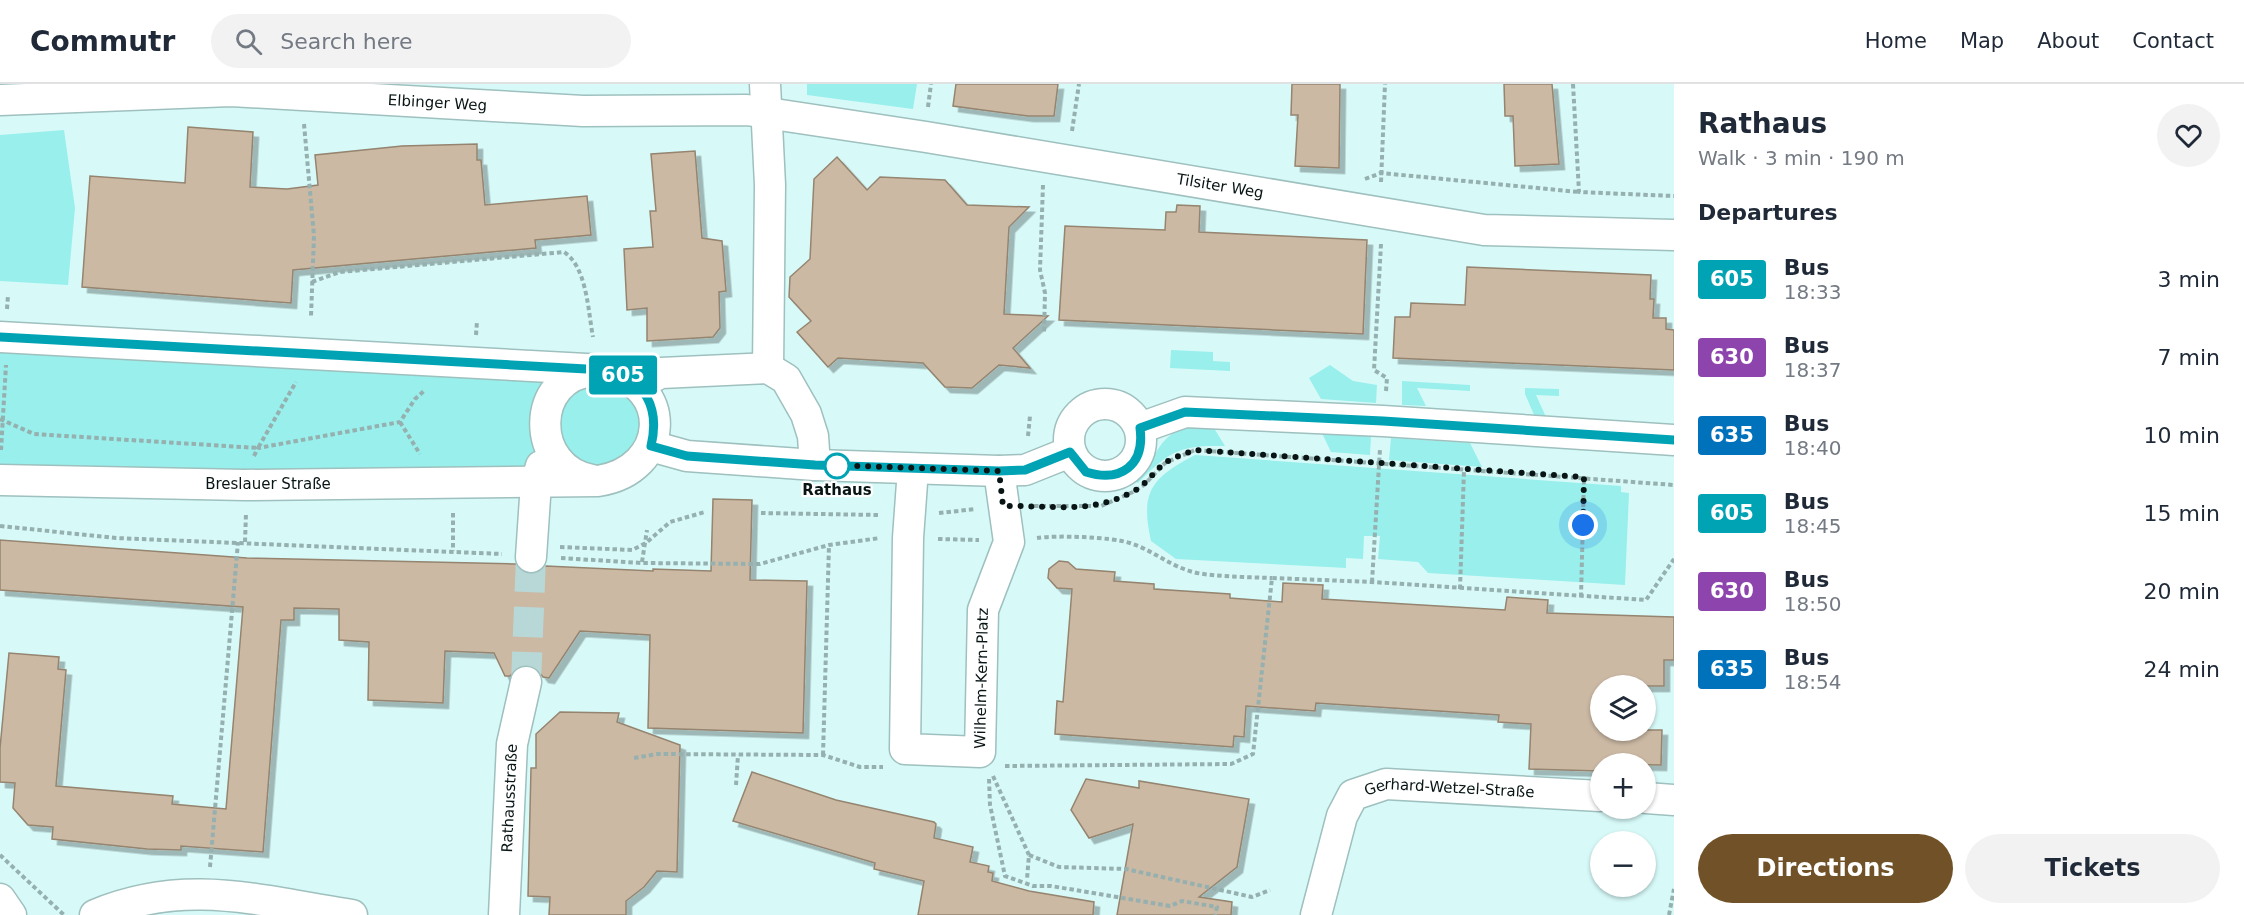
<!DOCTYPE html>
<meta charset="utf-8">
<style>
:root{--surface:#fff;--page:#f2f2f3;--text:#1f2937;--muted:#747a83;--line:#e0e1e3;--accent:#715127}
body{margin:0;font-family:"DejaVu Sans",sans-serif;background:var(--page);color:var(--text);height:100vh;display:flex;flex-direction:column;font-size:22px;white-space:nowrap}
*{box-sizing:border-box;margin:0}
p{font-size:20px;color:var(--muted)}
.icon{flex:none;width:33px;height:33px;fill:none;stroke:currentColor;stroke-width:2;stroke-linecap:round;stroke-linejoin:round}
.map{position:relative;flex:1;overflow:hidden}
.side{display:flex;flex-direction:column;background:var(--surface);width:570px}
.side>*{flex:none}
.badge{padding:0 12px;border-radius:4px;font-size:21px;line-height:39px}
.controls{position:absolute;left:1590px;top:591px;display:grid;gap:12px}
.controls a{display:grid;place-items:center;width:66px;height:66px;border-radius:50%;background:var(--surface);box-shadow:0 2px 4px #0004;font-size:30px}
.you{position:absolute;width:30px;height:30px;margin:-15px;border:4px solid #fff;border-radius:50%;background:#1a73e8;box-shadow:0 0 0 9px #1a73e833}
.map>.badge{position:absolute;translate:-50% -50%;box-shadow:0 0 0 3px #fff}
h2{padding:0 24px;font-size:22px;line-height:54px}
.round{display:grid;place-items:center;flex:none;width:63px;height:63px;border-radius:32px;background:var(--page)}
.headline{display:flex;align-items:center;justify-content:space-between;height:102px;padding:0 24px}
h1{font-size:28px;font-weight:600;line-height:45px}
.primary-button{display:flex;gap:12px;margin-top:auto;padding:12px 24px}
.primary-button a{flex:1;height:69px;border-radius:36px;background:var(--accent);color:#fff;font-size:24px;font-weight:600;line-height:69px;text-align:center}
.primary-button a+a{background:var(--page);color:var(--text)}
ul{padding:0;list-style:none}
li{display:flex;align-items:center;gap:18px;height:78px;padding:0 24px}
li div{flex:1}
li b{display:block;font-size:22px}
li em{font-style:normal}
li .badge{min-width:66px;font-weight:700;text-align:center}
header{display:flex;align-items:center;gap:36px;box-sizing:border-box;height:84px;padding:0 30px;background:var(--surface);border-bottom:2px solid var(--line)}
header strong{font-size:28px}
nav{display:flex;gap:33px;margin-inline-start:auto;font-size:21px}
.search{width:420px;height:54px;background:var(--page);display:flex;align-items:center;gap:15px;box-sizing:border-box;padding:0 21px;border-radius:33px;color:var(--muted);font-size:22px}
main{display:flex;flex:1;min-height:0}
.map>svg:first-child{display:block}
</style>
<header>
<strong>Commutr</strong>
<div class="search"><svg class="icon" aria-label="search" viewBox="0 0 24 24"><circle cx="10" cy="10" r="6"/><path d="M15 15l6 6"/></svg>Search here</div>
<nav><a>Home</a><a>Map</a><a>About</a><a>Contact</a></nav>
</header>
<main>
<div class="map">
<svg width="1674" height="831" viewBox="0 0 1674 831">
<defs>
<filter id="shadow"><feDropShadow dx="5.5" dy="5.5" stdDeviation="0" flood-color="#0004"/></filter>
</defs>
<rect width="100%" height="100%" fill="#d7faf9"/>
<!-- green -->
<g fill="#98efec">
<polygon points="807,0 917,0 913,25 807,11"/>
<polygon points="64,46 75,124 68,201 0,197 0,51"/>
<polygon points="0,262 617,301 643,330 635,366 603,383 238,386 0,381"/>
<polygon points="1171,266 1213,268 1213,277 1230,278 1230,287 1170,284"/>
<polygon points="1330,281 1353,297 1377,301 1376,319 1321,315 1309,294"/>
<polygon points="1402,297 1470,301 1470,307 1417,304 1426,322 1402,321"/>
<polygon points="1525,304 1559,305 1559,312 1536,311 1546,333 1535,333 1525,310"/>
<path d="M1212,341l13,21c-45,-1 -56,5 -87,37l-4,-2c33,-32 20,-54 78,-56z"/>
<polygon points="1321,347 1371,352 1370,371 1331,368"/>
<polygon points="1391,354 1470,359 1482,383 1389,376"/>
<path d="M1195,371l426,31v6l8,1 -4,92 -197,-12 -10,-11 -40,-3 2,-23h-16l-1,23 -17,-1v10l-170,-9 -25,-18c-11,-49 0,-63 44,-86z"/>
</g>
<!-- building -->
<g fill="#cbb9a4" stroke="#95846f" stroke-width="1.5" filter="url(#shadow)">
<polygon points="956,0 1058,0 1054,32 1028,32 953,22"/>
<polygon points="1292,0 1340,0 1339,84 1295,82 1298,31 1291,31"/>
<polygon points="1504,0 1552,0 1559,80 1515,82 1513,32 1505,32"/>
<polygon points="188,43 253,48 250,103 287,105 318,101 315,71 402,62 477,60 477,76 481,76 485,121 587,112 591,151 535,156 536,164 293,186 291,219 82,203 90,92 185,99"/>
<polygon points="695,67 702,154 722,157 726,207 719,208 720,244 713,253 647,257 647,224 627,226 624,165 653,163 650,127 656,127 651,70"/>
<polygon points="837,73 867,106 880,93 945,96 967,121 1029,123 1009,143 1004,230 1048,232 1013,264 1030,284 999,281 972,304 945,303 923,279 838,274 828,283 797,248 811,237 789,213 790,193 810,175 814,95"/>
<polygon points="1177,121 1200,122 1199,148 1367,156 1363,250 1059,236 1065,142 1165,146 1166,128 1176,128"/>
<polygon points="1467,183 1651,191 1650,215 1654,215 1653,234 1666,234 1666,245 1674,246 1674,286 1393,274 1395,233 1410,233 1411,219 1465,221"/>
<polygon points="713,415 752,416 750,496 807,497 803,649 648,644 650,551 580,547 549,594 543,593 537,585 529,581 520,582 510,592 505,592 494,569 445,567 443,619 368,616 369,558 339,556 339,525 294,524 294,536 281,536 263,768 181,762 181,766 147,765 52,755 53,743 28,741 13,724 15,699 0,698 0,664 9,569 59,573 58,585 66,586 56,702 173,712 172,720 226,725 243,523 0,506 0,456 247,474 516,480 522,488 530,490 539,488 546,482 653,487 653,485 711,487"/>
<polygon points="1059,477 1068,478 1076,485 1115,488 1114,497 1154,500 1154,505 1230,510 1230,514 1282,518 1283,499 1323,501 1322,515 1505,526 1507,513 1548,516 1547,529 1674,533 1674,576 1664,576 1664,602 1600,602 1600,646 1662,646 1661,681 1600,680 1600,687 1529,685 1531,640 1498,638 1499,631 1316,619 1315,627 1246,622 1244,653 1234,652 1233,663 1055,650 1057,617 1063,618 1072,505 1057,504 1048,494 1049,485"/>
<polygon points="560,628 619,629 617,638 680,661 677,788 657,787 644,803 626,817 626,831 549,831 550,813 528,812 531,684 536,684 536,650"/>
<polygon points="752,688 836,716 934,738 936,740 934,754 973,763 970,778 989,782 988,788 993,789 992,797 1029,807 1094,818 1093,831 918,831 924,797 874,785 875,779 733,737"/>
<polygon points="1086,695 1139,704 1139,697 1249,715 1237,783 1199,813 1232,818 1231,831 1117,831 1133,740 1089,754 1071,726"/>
</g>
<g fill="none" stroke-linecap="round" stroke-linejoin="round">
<!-- minor-tunnel -->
<polyline stroke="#b8d8d7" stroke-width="30" stroke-dasharray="30 15" stroke-linecap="butt" points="526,598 531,473"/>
<!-- minor casing -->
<g stroke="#9ec0be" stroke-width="33">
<g id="minor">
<polyline points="765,0 770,101 768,284"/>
<path id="s1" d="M0,16l231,-9 352,20 164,-1 179,27 558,93 190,5"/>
<path d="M0,253l605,33c70,15 65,100 -7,111l-353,4 -245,-5"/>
<polyline points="637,300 661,289 768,284 786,295 806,330 813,352 815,381"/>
<circle cx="1105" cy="356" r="36"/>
<polyline points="1140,344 1185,328 1383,337 1674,356"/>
<polyline points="651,362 687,372 815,381 999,387 1025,386 1070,368"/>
<path id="s2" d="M913,385l-5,69 -3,211 75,3 3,-142 26,-68 -10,-71"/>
<path d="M592,396c-63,-11 -62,-104 1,-109"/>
<polyline points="531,473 536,399 541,382"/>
<polyline points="1646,714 1674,716"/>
<polyline points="0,815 11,831"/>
<path d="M95,831c91,-38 164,-14 257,0"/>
<path id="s3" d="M504,831l8,-171 14,-62"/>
<path id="s4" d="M1316,831l26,-99 11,-21 33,-11 214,12"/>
</g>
</g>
<!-- path -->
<g stroke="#95b0af" stroke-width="4" stroke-dasharray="4.5 3" stroke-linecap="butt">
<polyline points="1573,0 1579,108 1674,112"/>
<polyline points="928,23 931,0"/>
<polyline points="304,40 314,152 311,232"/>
<polyline points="1072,47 1079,0"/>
<polyline points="1365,95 1381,89 1579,108"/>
<polyline points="1381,98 1385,0"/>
<polyline points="1043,101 1040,186 1045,209 1044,250"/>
<polyline points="1381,160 1374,286 1387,294 1386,307"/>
<path d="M312,198l28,-10 224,-20c23,15 24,59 29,85"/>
<polyline points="7,225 8,211"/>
<polyline points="476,251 477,237"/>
<polyline points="0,335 34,350 258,364 296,298"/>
<polyline points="400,338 420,370"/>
<polyline points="1028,352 1030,332"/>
<polyline points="1,366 6,281"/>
<polyline points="254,372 258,364 400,338 415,315 424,307"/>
<polyline points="1034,422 1101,422 1133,408 1144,401 1165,379 1195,366 1674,401"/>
<polyline points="453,429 453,467"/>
<polyline points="761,429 880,431"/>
<polyline points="939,429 976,425"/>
<polyline points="0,442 116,454 502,470"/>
<path d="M1037,454c20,-3 74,-1 93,5 25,8 40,24 67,30 24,4 50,4 75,5"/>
<polyline points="938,455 979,456"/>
<polyline points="245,458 246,429"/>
<polyline points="560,463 632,466 646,459 670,438 705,428"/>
<polyline points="561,474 642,479 760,480 829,461 880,454"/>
<polyline points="642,478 647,446"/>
<polyline points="1372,498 1380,365"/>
<polyline points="1460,505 1464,386"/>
<polyline points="1581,513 1584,393"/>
<polyline points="823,671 829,461"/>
<polyline points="634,674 658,670 823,671 860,683 883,683"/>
<polyline points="1005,682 1231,680 1253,670 1272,494 1372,498 1646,516 1674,475"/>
<polyline points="993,692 1029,771 1027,795"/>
<polyline points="989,695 990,721 1005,792 1033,802 1051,802 1170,822 1182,817 1217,823 1215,831"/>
<polyline points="736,701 738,671"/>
<polyline points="0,771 64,831"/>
<polyline points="1029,771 1059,783 1126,785 1252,813 1270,806"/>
<polyline points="210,783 238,458"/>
<polyline points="1669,831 1674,805"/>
</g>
<!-- minor -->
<use href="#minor" stroke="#fff" stroke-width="30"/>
</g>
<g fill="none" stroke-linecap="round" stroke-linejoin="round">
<!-- line casing -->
<g stroke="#fff" stroke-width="14">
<path id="line" d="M0,253l605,33c41,9 55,38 46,76l36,10 128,9 184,6 26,-1 45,-18 16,20c35,11 59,-7 54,-44l45,-16 198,9 291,19"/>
</g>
<!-- line -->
<use href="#line" stroke="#00a3b4" stroke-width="9"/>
<!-- walk -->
<path stroke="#091515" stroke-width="6" stroke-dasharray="0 10.8" d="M837,382l-6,-1 168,6 4,35c47,-1 88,9 131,-15 13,-7 20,-20 31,-28 8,-6 20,-9 30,-13l389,27 -1,48"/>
</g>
<!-- markers -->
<circle fill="#fff" stroke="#00a3b4" stroke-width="3" cx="837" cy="382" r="12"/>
<g text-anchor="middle" stroke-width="4.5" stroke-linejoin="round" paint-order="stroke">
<!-- street labels -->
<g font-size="15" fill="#091515" stroke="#fff">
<text dy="5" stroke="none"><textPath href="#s1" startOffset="438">Elbinger Weg</textPath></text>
<text dy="5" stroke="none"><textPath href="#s1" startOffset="1227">Tilsiter Weg</textPath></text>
<text x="268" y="405">Breslauer Straße</text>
<text dy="5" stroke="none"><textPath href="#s2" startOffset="429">Wilhelm-Kern-Platz</textPath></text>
<text dy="5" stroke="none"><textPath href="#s4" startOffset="224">Gerhard-Wetzel-Straße</textPath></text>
<text dy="5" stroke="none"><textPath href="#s3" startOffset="117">Rathausstraße</textPath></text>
</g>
<!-- stop labels -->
<g font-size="15" font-weight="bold" fill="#091515" stroke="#fff">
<text x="837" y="411">Rathaus</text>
</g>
</g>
</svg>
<div class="controls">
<a><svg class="icon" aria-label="layers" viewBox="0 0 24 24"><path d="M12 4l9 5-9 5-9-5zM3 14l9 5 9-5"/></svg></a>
<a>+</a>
<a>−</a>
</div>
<div class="you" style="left:1583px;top:441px"></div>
<b class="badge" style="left:623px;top:291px;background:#00a3b4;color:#fff">605</b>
</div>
<section class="side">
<div class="headline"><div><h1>Rathaus</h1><p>Walk · 3 min · 190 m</p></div><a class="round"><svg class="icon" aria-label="heart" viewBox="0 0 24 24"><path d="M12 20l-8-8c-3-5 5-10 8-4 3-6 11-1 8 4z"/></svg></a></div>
<h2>Departures</h2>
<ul>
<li><span class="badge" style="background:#00a3b4;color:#fff">605</span><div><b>Bus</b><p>18:33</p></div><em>3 min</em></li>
<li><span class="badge" style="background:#8e44ad;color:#fff">630</span><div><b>Bus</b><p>18:37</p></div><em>7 min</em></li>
<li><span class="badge" style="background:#0072bc;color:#fff">635</span><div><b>Bus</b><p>18:40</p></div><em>10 min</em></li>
<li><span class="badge" style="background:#00a3b4;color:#fff">605</span><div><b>Bus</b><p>18:45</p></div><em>15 min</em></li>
<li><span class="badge" style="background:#8e44ad;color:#fff">630</span><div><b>Bus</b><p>18:50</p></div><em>20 min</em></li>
<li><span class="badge" style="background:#0072bc;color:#fff">635</span><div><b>Bus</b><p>18:54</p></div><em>24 min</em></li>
</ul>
<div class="primary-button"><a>Directions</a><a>Tickets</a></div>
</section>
</main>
